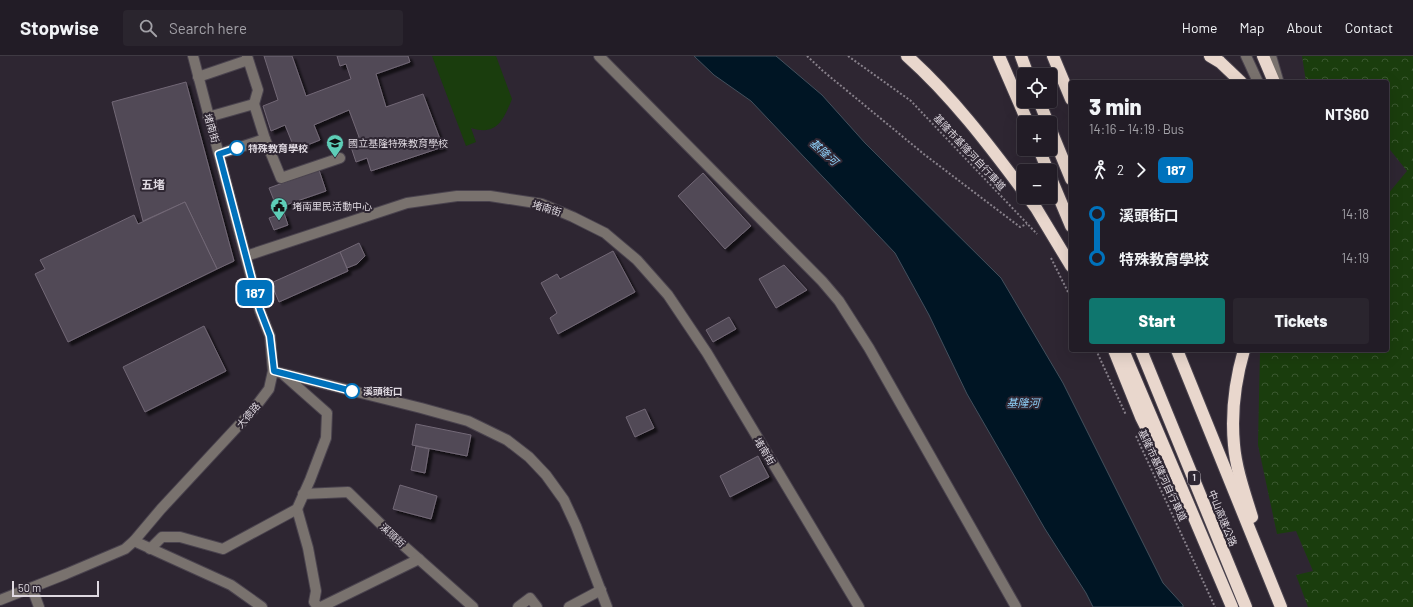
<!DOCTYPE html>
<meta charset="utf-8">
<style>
:root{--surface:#221c26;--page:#2a252e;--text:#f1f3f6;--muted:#a2a1a7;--line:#3f3a43;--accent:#0f766e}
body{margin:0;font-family:Barlow,"Noto Sans TC",sans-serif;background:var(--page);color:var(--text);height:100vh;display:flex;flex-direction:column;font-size:15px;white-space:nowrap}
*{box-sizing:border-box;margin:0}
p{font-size:13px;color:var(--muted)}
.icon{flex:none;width:22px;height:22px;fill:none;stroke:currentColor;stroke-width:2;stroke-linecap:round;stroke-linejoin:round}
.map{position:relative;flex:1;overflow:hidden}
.side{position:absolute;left:1069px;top:24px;width:320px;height:272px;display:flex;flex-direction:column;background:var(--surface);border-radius:4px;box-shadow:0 4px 16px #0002,0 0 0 1px var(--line)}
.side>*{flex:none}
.badge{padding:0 8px;border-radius:6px;font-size:14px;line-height:26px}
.buttons{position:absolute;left:1017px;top:12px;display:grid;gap:8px}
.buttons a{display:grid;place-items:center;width:40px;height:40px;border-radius:4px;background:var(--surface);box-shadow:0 4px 16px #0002,0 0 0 1px var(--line);font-size:20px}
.scale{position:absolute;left:12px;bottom:10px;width:87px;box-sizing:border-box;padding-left:4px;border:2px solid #dfd9e1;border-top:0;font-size:11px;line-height:14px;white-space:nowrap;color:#dfd9e1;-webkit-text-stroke:3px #2e2632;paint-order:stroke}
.map>.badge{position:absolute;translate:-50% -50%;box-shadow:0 0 0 2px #fff}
.legs{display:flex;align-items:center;gap:6px;height:44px;padding:0 20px;font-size:13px}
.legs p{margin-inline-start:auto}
.summary{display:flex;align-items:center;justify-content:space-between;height:68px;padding:0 20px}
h1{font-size:22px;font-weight:800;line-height:30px}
.cta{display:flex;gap:8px;margin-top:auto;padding:8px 20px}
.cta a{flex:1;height:46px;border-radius:4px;background:var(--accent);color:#fff;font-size:16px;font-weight:800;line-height:46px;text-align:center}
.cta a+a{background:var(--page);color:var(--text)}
ul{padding:0 20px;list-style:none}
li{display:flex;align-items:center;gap:14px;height:44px;font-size:15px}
li i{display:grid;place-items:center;width:6px;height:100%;margin:0 5px;background:currentColor}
li i::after{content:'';width:10px;height:10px;margin:-5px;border:3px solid;border-radius:50%;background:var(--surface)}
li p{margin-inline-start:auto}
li:first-child i{background:linear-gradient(#0000 50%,currentColor 0)}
li:last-child i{background:linear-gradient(currentColor 50%,#0000 0)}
header{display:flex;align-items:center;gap:24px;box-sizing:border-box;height:56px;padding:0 20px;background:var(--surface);border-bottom:1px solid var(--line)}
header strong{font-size:19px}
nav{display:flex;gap:22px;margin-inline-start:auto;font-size:14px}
.search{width:280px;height:36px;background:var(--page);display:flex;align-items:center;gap:10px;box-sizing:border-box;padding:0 14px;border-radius:4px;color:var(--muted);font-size:15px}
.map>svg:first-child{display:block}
</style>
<header>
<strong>Stopwise</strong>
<div class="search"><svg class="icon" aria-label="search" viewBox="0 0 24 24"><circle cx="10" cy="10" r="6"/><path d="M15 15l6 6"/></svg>Search here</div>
<nav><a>Home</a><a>Map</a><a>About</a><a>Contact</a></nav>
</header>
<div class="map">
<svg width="1413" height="551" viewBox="0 0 1413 551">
<defs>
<pattern id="forest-crowns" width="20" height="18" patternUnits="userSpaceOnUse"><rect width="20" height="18" fill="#1a3d0d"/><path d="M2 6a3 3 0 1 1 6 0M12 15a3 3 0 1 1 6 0" fill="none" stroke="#3b5830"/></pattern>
<filter id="shadow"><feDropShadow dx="3.5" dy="3.5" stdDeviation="1" flood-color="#0009"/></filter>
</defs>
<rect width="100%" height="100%" fill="#2e2632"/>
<!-- forest -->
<polygon fill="url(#forest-crowns)" points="1302,0 1413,0 1413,551 1308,551 1296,519 1313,515 1296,475 1277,478 1258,389 1260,294 1387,294 1387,139 1407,115 1387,90 1387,26 1306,26"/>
<!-- pitch -->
<path fill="#1a3d0d" d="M432,0h64l16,43c-9,22 -15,37 -41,29l5,14 -10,4z"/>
<!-- water -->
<polygon fill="#001524" stroke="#43505d" points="694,0 776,0 822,39 865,87 1001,222 1063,327 1163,527 1183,549 1183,551 1093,551 1086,537 1045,473 967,338 929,259 895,197 751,45 714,19"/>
<!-- building -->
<g fill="#514956" stroke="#726876" filter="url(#shadow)">
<polygon points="264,0 292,0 306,40 351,23 346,8 340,10 337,0 408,0 410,6 376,18 386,51 423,38 443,91 371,115 367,102 356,106 349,85 359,81 349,54 314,69 320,84 295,94 285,69 271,75 263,50 278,44"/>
<polygon points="186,26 234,205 217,213 185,146 143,165 112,46"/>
<polygon points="319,114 326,135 277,152 269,132"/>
<polygon points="703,117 751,170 725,193 678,140"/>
<polygon points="185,146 217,213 68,286 35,218 45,213 40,204 134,159 138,168"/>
<polygon points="284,157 288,169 274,174 269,162"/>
<polygon points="359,187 365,200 357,208 347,212 340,196"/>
<polygon points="613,195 635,236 558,278 550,262 557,257 541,227 557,218 560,223"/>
<polygon points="340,196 348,215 279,246 271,227"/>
<polygon points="784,209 807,234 776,252 759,223"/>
<polygon points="729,261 736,273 713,286 706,274"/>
<polygon points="204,270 226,315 145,356 123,311"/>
<polygon points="645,353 654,372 635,381 626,361"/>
<polygon points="416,368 471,379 467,400 412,389"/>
<polygon points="416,390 429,393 425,417 411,414"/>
<polygon points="758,400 769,421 730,441 720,420"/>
<polygon points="400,429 437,440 431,463 393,453"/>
</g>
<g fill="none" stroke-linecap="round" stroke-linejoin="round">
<!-- minor casing -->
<g stroke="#4a434e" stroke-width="12">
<g id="minor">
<polyline points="247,0 258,34 254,48"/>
<polyline points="599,0 822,225 839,245 869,292 1016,551"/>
<polyline points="1246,0 1258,26"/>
<polyline points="1271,0 1278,24"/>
<polyline points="198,21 248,4"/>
<polyline points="208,61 254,48 265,83 281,122 340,102"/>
<polyline points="219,98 265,83"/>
<polyline points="246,200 407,147 457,140 490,140 542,148 573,161 605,177 637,204 668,239 707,297 859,551"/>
<polyline points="273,315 421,352 468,365 507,384 529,401 546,419 564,444 576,470 607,551"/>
<polyline points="303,438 348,436 395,482 473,551"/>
<polyline points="297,453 308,492 316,535 314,546 318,551"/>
<polyline points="134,485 231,529 262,551"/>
<polyline points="150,493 162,481 180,481 223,493 297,453 310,424 326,382 327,357 284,319"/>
<polyline points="32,532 39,551"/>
<polyline points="0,544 66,518 125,493 134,485 161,453 253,354 269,333 273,315 270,280 260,255 193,0"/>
<polyline points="321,551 419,503"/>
<polyline points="518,551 530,542 537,551"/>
<polyline points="569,551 601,534"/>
</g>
</g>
<!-- highway casing -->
<g stroke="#4a434e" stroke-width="14">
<g id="highway">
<path d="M907,0c44,39 82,89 117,136"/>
<polyline points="999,0 1028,67"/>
<polyline points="1021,0 1028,19"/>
<polyline points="1053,0 1071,43"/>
<polyline points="1210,0 1220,6 1241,26"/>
<polyline points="1263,0 1274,26"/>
<polyline points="1039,45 1048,67"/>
<polyline points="1050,72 1071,123"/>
<polyline points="1039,93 1048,115"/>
<polyline points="1050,120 1071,170"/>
<polyline points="1028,141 1036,152 1071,210"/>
<polyline points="1114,294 1141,361 1158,395"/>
<polyline points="1123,294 1232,551"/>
<polyline points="1141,294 1246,551"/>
<polyline points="1177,294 1281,551"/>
<path d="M1244,294c-9,31 -13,63 -10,95 2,24 11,49 18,72"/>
</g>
</g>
<!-- path -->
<g stroke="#88818b" stroke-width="2" stroke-dasharray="2 2" stroke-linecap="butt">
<polyline points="807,0 823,15 925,99 1020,171 1027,168"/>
<polyline points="848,0 911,45 1037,178"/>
<polyline points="1051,202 1071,242"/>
<polyline points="1096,294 1126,359"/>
<polyline points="1136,380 1215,551"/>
</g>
<!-- minor -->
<use href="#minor" stroke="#79726e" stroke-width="10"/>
<!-- highway -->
<use href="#highway" stroke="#e9d7cd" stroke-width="12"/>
</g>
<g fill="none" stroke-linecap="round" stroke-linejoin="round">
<!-- line-1 casing -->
<g stroke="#fff" stroke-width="9">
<polyline id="line-1" points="237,92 219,98 260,254 270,280 274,315 352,335"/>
</g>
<!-- line-1 -->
<use href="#line-1" stroke="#0072bc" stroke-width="6"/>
</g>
<!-- icons -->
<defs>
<g id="school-pin" transform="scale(0.9)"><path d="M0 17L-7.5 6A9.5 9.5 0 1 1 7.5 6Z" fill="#5eceb7" stroke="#2e2632"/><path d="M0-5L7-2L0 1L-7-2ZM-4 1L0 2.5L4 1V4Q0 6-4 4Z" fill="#111"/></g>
<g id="civic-pin" transform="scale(0.9)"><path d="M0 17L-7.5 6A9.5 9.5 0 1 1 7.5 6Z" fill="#5eceb7" stroke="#2e2632"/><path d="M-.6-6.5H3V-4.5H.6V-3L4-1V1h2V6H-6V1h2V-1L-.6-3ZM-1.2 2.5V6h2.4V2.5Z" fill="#111"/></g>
</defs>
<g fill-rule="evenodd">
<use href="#school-pin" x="335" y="87"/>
<use href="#civic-pin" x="279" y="150"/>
</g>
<!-- markers -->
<g fill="#fff" stroke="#0072bc" stroke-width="2">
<circle cx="237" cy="92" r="7"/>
<circle cx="352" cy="335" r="7"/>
</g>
<g text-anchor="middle" stroke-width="4" stroke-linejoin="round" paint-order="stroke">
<!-- shield labels -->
<rect fill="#2e2632" stroke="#aaa3ac" stroke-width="1" x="1188" y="415" width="12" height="14" rx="3"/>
<g font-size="9" font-weight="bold" fill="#dfd9e1">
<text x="1194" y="425">1</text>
</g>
<!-- street labels -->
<g font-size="10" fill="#dfd9e1" stroke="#2e2632">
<text transform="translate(212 72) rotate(74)" y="4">堵南街</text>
<text transform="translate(970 96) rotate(47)" y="4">基隆市基隆河自行車道</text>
<text transform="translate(547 152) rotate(17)" y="4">堵南街</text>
<text transform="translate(248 359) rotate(-49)" y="4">大德路</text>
<text transform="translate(765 395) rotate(59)" y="4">堵南街</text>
<text transform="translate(1163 419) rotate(65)" y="4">基隆市基隆河自行車道</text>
<text transform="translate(1223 462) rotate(68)" y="4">中山高速公路</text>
<text transform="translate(393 479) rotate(43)" y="4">溪頭街</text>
</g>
<!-- poi labels -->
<g font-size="10" fill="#dfd9e1" stroke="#2e2632" text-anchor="start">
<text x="348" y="91">國立基隆特殊教育學校</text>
<text x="292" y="154">堵南里民活動中心</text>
</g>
<!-- stop labels -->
<g font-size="10" font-weight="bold" fill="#dfd9e1" stroke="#2e2632" text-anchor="start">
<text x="248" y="96">特殊教育學校</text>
<text x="363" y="339">溪頭街口</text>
</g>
<!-- water labels -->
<g font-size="11" font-style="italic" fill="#8ed0f9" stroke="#2e2632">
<text transform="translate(824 96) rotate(42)" y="4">基隆河</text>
<text x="1023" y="351">基隆河</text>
</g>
<!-- quarter labels -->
<g font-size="12" font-weight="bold" fill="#dfd9e1" stroke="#2e2632">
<text x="153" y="133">五堵</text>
</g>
</g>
</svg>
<div class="buttons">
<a><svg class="icon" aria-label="locate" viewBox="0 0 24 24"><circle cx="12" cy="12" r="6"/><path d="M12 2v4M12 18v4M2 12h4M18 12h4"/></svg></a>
<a>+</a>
<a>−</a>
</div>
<div class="scale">50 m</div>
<b class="badge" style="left:255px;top:237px;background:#0072bc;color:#fff">187</b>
<section class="side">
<div class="summary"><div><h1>3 min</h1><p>14:16 – 14:19 · Bus</p></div><b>NT$60</b></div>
<div class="legs"><svg class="icon" aria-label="walk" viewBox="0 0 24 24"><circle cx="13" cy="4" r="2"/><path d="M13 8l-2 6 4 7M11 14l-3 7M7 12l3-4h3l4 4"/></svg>2<svg class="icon" aria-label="forward" viewBox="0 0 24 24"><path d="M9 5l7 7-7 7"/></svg><b class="badge" style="background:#0072bc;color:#fff">187</b></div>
<ul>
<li><i style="color:#0072bc"></i><b>溪頭街口</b><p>14:18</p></li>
<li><i style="color:#0072bc"></i><b>特殊教育學校</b><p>14:19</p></li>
</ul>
<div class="cta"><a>Start</a><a>Tickets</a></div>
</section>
</div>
